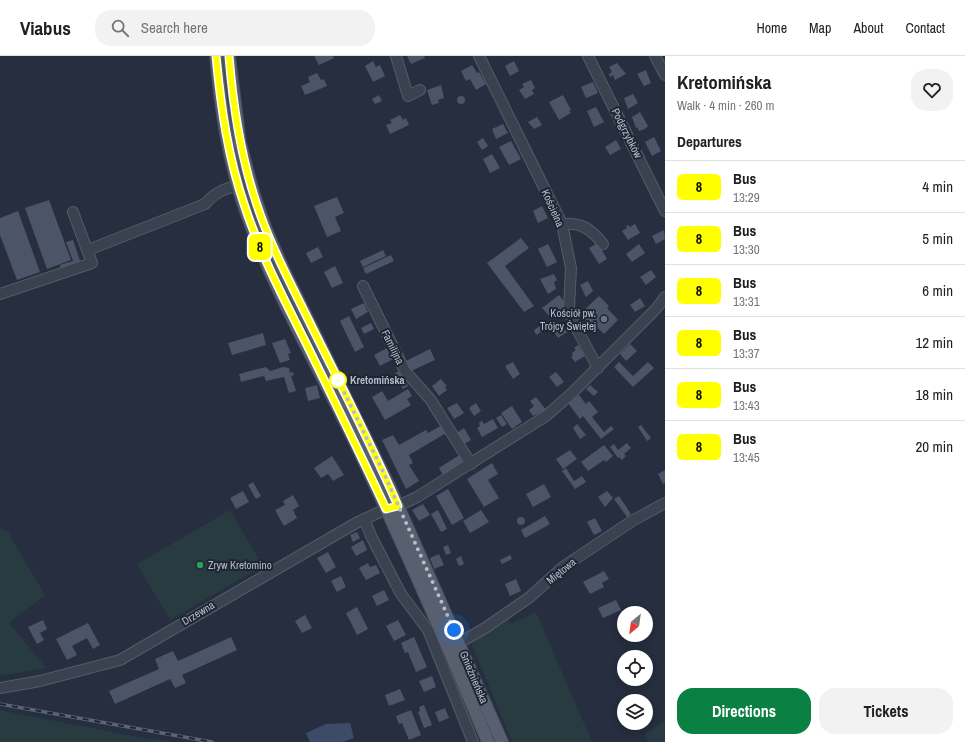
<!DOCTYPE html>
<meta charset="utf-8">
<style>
:root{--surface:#fff;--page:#f2f2f2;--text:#202124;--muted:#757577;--line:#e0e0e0;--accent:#0b8043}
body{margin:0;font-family:"Archivo Narrow",sans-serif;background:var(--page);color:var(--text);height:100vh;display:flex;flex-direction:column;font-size:15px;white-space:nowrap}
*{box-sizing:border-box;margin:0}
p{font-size:13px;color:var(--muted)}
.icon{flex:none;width:22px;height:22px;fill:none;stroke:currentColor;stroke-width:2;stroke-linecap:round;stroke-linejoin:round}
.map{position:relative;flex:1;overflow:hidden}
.side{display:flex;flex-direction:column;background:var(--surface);width:300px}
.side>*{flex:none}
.badge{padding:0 8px;border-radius:6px;font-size:14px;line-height:26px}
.needle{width:26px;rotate:209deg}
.controls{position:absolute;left:617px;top:550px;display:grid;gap:8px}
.controls a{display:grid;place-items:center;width:36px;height:36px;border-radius:50%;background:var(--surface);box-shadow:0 2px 10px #0003;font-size:20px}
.you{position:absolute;width:20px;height:20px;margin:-10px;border:3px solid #fff;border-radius:50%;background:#1a73e8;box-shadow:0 0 0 6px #1a73e833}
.map>.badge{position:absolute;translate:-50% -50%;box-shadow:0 0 0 2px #fff}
h2{padding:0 12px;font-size:15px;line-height:36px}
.round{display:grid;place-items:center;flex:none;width:42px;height:42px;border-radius:16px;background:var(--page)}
.summary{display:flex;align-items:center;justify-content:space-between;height:68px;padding:0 12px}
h1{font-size:19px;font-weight:700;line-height:30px}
.cta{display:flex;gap:8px;margin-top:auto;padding:8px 12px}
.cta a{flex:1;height:46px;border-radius:16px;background:var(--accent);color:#fff;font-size:16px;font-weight:700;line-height:46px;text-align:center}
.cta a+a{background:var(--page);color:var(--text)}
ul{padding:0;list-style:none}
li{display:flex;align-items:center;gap:12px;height:52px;padding:0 12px;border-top:1px solid var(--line)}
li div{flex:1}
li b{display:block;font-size:15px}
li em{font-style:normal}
li .badge{min-width:44px;font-weight:700;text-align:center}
header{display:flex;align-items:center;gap:24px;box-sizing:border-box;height:56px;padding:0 20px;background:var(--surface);border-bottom:1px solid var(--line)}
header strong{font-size:19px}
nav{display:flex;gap:22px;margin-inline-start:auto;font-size:14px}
.search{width:280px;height:36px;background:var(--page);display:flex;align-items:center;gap:10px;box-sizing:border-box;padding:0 14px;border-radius:16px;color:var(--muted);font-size:15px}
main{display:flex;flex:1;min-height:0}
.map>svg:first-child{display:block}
</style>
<header>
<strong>Viabus</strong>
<div class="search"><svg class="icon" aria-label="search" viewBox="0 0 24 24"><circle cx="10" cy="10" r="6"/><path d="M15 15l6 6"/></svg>Search here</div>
<nav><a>Home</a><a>Map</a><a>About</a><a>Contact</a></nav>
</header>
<main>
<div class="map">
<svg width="665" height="686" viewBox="0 0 665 686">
<rect width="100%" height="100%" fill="#262e3f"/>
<!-- green -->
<g fill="#283b40">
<polygon points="230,454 263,510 170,564 137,508"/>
<polygon points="0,472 8,476 45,539 9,567 46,612 0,620"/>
<polygon points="536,556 592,686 512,686 471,587 508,562 511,568"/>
<polygon points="0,654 143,682 176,686 0,686"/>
<polygon points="665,664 665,686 648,686 645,678"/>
</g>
<!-- water -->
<polygon fill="#3c4b67" points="350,667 354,682 343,686 310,686 306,677 326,668"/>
<!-- building -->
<g fill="#4c5568">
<polygon points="314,0 333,0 334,2 319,9"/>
<polygon points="407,0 424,0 425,2 411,8"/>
<polygon points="373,5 376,11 380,9 385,20 373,26 365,10"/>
<polygon points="514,5 519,15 510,20 505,10"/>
<polygon points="617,7 626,18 615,24 613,19 610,21 609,18 612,16 609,11"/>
<polygon points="472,9 477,17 479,16 486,28 476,34 470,23 466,25 461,15"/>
<polygon points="646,14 651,27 644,30 637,18"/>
<polygon points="317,17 321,24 324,23 327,30 305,39 301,30 310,26 308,21"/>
<polygon points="531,24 535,32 532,34 534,38 525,43 519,34 524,31 522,28"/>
<polygon points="593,26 598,37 586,42 581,31"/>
<polygon points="441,29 444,42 438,44 439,47 432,49 427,34"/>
<polygon points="633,38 638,47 628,53 624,42"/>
<polygon points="379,39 382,45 375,48 372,43"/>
<polygon points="563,39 571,54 569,55 571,57 559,64 549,46"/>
<circle cx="461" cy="44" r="4"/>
<polygon points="596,51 604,66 594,71 587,55"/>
<polygon points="640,56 648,70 645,73 639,75 637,71 636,72 632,61"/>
<polygon points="400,59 403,64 406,62 409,69 390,78 386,69 392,67 390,64"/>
<polygon points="537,61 542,69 534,73 528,66"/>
<polygon points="503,68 508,77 496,83 492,73"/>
<polygon points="654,81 661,95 652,100 645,86"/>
<polygon points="483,82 488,90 482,94 477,86"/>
<polygon points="616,84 621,93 610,99 605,91"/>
<polygon points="511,85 521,103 509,109 499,91"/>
<polygon points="492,98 500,112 490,117 483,103"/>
<polygon points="337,141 344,157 335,161 341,175 327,181 314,150"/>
<polygon points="49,144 71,204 47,213 25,152"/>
<polygon points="542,150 548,162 538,167 533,155"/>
<polygon points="18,155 40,216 17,224 0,179 0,162"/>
<polygon points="635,168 640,177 628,184 622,175 627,172 626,170 628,169 630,171"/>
<polygon points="664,174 665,183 656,188 652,180"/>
<polygon points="521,182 529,192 505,210 534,250 524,256 487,207"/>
<polygon points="73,184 80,205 78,210 62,216 60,209 73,205 66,186"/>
<polygon points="598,187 607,203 599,208 589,192"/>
<polygon points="548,188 557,206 547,211 538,193"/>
<polygon points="639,188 645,197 632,206 626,198"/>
<polygon points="318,191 323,201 311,207 306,197"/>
<polygon points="383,194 386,200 363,211 360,205"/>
<polygon points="391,199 394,205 366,218 363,212"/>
<polygon points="335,210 343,227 332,232 324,216"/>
<polygon points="651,214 656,221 646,229 640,221"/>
<polygon points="554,218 557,224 554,226 556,233 548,238 540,223"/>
<polygon points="588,225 593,235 586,241 580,229"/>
<polygon points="559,239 567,249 550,261 542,252"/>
<polygon points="599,240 609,250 607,252 618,264 604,278 592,267 590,269 579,259"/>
<polygon points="640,242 645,250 635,256 630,249"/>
<polygon points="364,247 368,256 356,263 351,253"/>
<polygon points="349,260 364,291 355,296 340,265"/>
<polygon points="371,267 374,273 364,278 361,272"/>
<polygon points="561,267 567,276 558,282 552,273"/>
<polygon points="543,268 546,273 536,279 534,274"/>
<polygon points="263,277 266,289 232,299 228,287"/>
<polygon points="285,283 291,297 288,298 290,304 280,307 272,287"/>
<polygon points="630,288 637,295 626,305 620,298"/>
<polygon points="578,289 585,300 575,306 571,301 573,300 572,297 576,294 574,292"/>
<polygon points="387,292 393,303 380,310 374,299"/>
<polygon points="430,293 435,304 411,315 406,305"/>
<polygon points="513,306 520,318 513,323 505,310"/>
<polygon points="619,306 633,320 648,306 654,312 633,331 614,311"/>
<polygon points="266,311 270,315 283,311 289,312 290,317 293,316 294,319 291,320 296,335 289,337 284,321 266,325 264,320 241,326 239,318"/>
<polygon points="399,315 408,330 403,333 394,318"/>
<polygon points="556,316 564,326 557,331 549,321"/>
<polygon points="441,323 447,330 445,331 447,334 439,340 432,330"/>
<polygon points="317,329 320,342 308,345 305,332"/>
<polygon points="590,329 598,336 594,340 586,333"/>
<polygon points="408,333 412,340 407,343 411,349 385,364 372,341 382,335 388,345"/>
<polygon points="579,339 586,348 589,345 598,356 592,361 604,376 611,370 614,373 601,383 583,360 580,363 568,347"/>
<polygon points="536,341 546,354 533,360 529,354 534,350 530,345"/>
<polygon points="457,347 464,357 454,363 447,352"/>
<polygon points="476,347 481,355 474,360 469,352"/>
<polygon points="512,350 522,366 512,373 501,357"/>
<polygon points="501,359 507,368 502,371 496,362"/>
<polygon points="493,363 498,372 482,381 477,372 480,370 479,367 482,365 484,368"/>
<polygon points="444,368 448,376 409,399 413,407 409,409 419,425 406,433 382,384 393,379 399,389 426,374 428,377"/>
<polygon points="577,368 586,379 580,383 573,372"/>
<polygon points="641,369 651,382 647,385 638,371"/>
<polygon points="464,372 471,384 464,388 457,377"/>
<polygon points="627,387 631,392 624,398 626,400 622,404 619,401 618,402 610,391 614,388 618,394"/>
<polygon points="604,389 613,400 606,406 604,404 588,415 581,406"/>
<polygon points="570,394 577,403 563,413 556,403"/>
<polygon points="461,398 466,405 443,419 439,412"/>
<polygon points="332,400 344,419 333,425 328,418 321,422 314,412"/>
<polygon points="492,407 498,418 488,424 499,442 484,451 467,423"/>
<polygon points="566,412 574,425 582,420 586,426 575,433 562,415"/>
<polygon points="665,414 665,427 663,428 658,418"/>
<polygon points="253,426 261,440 256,443 248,429"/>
<polygon points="544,428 551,441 533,451 526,438"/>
<polygon points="448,433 464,462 452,469 436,440"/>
<polygon points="243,435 249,446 236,453 230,442"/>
<polygon points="607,435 613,442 605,451 598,441"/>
<polygon points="293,439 299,450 293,454 297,462 284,470 275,454 285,449 283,445"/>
<polygon points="619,440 631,458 627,461 614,443"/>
<polygon points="423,448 430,459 419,465 412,454"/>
<polygon points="438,454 447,473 441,476 431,458"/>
<polygon points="481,454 489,466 470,477 463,465"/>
<polygon points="545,460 550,468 525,482 521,474"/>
<circle cx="521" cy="465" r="4"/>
<polygon points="595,462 602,475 594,479 587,466"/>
<polygon points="357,476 360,482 353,486 350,479"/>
<polygon points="363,484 367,494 356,500 351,491"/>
<polygon points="448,489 451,497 446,499 443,491"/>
<polygon points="328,496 336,511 326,517 317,502"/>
<polygon points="439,498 444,509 434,513 430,502"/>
<polygon points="510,499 512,503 502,508 500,504"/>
<polygon points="461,500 464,508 459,510 456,503"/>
<polygon points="368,507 370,511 376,509 380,517 366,524 359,512"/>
<polygon points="604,515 609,523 602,527 604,531 590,538 583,526"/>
<polygon points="341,520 346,531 337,536 331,525"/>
<polygon points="516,523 521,535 510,540 505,528"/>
<polygon points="384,534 389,544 377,550 372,540"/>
<polygon points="616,544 621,554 603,562 598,552"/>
<polygon points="357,551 368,573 357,579 346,557"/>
<polygon points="305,559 312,572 302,577 295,565"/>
<polygon points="43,564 47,573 40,577 44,584 37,588 28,571"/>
<polygon points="398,564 406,579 394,585 386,570"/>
<polygon points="88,567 100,589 93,593 87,582 72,590 77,599 67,604 56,583"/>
<polygon points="231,581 237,594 182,619 186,627 175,632 170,623 115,648 109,635 159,613 155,603 173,595 178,605"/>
<polygon points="414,581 427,611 416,616 408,596 405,597 401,587"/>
<polygon points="432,620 436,631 424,636 419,625"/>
<polygon points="400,633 405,644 389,650 385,639"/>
<polygon points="424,649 432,669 424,672 418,656 420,655 419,651"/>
<polygon points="445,652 449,662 439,666 435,656"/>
<polygon points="411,654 421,679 409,684 402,667 399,668 396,660"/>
</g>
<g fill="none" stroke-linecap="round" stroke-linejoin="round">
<!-- minor casing -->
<g stroke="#545c69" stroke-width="12">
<g id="minor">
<polyline points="396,0 408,40 420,34"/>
<polyline points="479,0 562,168 571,212 569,252 574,268 598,312"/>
<polyline points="588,0 665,155"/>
<polyline points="655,0 665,19"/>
<path d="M562,168c19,-2 29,5 41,20"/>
<path d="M88,194l117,-46c14,-16 24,-16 45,-21"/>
<polyline points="363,230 405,315 430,343 471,408"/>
<polyline points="0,238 92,207 73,156"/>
<polyline points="364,463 372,482 401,538 428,574 473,686"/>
<polyline points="459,587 485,572 530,541 563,511 632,465 665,447"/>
<polyline points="0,632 40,625 120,604 356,467 386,453 398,450 417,441 546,360 571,338 656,253 665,241"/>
</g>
</g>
<!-- major casing -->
<g stroke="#434a58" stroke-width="14">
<g id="major">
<path d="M216,0c5,55 13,109 32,161 28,78 71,150 107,225 47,99 91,199 133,300"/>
<polyline points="229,0 240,87 253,136 265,171 283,213 390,432 502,686"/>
</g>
</g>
<!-- minor -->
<use href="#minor" stroke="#3a414f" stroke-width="10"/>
<!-- major -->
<use href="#major" stroke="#585f6f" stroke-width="12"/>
<!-- rail casing -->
<g stroke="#5c6476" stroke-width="3.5">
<polyline id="rail" points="0,648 212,686"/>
</g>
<!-- rail -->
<use href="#rail" stroke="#1e2634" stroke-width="2" stroke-dasharray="6" stroke-linecap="butt"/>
</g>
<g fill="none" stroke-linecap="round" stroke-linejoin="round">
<!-- line casing -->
<g stroke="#fff" stroke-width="9">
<path id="line" d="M216,0c5,52 12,102 29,151 15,46 37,88 58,130 28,57 56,114 83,172l12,-3c-27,-63 -59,-124 -89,-185 -19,-39 -40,-78 -53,-119 -16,-48 -23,-96 -27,-146"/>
</g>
<!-- line -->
<use href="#line" stroke="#ff0" stroke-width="6"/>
<!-- walk -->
<polyline stroke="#b6bcc9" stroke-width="4" stroke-dasharray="0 7.2" points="338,324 382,413 454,574"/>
</g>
<!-- markers -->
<circle fill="#6b7280" stroke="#1e2634" stroke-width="1.5" cx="604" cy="263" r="4"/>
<circle fill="#fff" stroke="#ff0" stroke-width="2" cx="338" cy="324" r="8"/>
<circle fill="#2e9e5b" stroke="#1e2634" stroke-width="1.5" cx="200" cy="509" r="4"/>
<g text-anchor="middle" stroke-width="4" stroke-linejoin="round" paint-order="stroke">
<!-- street labels -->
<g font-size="11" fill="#b6bcc9" stroke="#1e2634">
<text transform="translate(627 77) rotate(63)" y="4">Podgrzybków</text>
<text transform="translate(553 152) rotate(66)" y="4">Kościelna</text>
<text transform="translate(393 291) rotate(64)" y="4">Familijna</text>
<text transform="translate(561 515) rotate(-39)" y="4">Miętowa</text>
<text transform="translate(198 557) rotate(-31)" y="4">Drzewna</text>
<text transform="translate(474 621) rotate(67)" y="4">Gnieźnieńska</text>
</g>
<!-- poi labels -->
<g font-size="11" fill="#b6bcc9" stroke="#1e2634" text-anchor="end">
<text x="596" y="261">Kościół pw.<tspan x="596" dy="13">Trójcy Świętej</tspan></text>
<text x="208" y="513" text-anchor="start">Zryw Kretomino</text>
</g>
<!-- stop labels -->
<g font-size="11" font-weight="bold" fill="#b6bcc9" stroke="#1e2634" text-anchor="start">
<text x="350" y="328">Kretomińska</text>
</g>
</g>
</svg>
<div class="controls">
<a><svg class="needle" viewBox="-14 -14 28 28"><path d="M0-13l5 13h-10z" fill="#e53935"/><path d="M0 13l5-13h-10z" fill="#757577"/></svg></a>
<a><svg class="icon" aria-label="locate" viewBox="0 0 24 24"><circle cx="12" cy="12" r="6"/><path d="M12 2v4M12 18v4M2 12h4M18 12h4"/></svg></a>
<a><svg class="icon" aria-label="layers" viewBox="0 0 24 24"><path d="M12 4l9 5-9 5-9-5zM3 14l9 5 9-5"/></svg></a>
</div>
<div class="you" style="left:454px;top:574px"></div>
<b class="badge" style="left:260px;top:191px;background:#ff0;color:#111">8</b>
</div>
<section class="side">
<div class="summary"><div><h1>Kretomińska</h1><p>Walk · 4 min · 260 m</p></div><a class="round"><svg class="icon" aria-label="heart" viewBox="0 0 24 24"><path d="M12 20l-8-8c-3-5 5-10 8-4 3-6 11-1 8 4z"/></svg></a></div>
<h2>Departures</h2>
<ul>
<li><span class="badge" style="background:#ff0;color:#111">8</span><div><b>Bus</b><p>13:29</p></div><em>4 min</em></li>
<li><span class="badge" style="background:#ff0;color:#111">8</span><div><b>Bus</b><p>13:30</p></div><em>5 min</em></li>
<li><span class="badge" style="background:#ff0;color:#111">8</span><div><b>Bus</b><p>13:31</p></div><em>6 min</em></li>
<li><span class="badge" style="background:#ff0;color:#111">8</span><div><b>Bus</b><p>13:37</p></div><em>12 min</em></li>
<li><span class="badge" style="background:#ff0;color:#111">8</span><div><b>Bus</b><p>13:43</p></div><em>18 min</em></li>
<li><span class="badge" style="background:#ff0;color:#111">8</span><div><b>Bus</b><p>13:45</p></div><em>20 min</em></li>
</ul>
<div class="cta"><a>Directions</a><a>Tickets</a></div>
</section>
</main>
